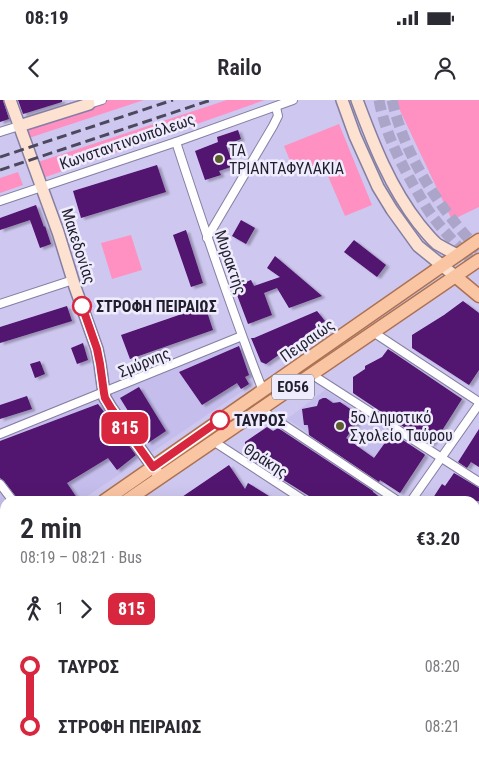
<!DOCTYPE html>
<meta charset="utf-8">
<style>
:root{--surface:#fff;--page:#f2f2f3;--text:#2b2b33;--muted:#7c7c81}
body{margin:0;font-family:"Roboto Condensed",sans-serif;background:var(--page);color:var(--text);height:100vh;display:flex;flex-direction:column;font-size:19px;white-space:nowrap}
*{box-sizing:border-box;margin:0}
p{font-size:16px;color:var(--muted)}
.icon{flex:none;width:28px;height:28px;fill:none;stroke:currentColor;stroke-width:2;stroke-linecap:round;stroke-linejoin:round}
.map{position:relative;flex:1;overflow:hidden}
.side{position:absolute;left:0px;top:396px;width:480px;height:271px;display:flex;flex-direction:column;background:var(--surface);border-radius:15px 15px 0 0;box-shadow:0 5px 20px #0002}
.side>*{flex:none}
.badge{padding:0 10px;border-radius:8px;font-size:18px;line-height:32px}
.map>.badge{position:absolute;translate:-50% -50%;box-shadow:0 0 0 2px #fff}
.legs{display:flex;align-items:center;gap:8px;height:55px;padding:0 20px;font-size:16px}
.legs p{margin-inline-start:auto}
.overview{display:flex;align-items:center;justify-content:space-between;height:85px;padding:0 20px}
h1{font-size:28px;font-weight:600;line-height:38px}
ul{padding:0 20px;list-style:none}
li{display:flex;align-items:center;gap:18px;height:60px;font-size:19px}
li i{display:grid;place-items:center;width:8px;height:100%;margin:0 6px;background:currentColor}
li i::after{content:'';width:12px;height:12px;margin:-6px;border:4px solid;border-radius:50%;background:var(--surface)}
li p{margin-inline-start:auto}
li:first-child i{background:linear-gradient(#0000 50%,currentColor 0)}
li:last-child i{background:linear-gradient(currentColor 50%,#0000 0)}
.status{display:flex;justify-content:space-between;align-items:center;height:35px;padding:0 25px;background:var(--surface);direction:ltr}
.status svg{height:14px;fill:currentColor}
header{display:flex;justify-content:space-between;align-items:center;height:65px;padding:0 20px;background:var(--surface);font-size:22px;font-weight:600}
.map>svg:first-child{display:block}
</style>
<div class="status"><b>08:19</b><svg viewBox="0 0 49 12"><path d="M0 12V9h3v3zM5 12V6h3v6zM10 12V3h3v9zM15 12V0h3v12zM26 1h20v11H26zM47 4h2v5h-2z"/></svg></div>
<header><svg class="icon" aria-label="back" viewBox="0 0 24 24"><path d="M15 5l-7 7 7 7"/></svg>Railo<svg class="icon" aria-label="person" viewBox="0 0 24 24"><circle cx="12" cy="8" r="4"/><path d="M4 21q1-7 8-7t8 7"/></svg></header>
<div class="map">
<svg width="479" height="667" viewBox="0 0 479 667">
<defs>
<filter id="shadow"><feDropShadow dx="3.5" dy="2" stdDeviation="1" flood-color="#0004"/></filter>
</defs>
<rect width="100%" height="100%" fill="#cec8f0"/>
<!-- built -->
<g fill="#c5bdec">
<polygon points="243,232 260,279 80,401 5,401 5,452 0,455 0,330"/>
<polygon points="325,290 392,333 366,371 287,319"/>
</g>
<!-- green -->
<g fill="#fe91c2">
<polygon points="105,0 144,0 26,39 21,27"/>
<polygon points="227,0 265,0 40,79 35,63"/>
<polygon points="395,0 479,0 479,107 452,120"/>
<polygon points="339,24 372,105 345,116 322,62 295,73 284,46"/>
<polygon points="18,72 23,85 0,93 0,78"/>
<polygon points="131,135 142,170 112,179 101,143"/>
</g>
<!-- building -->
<g fill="#52126f" filter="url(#shadow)">
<polygon points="0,0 3,0 9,19 0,22"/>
<polygon points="18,0 62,0 62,2 23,14"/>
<polygon points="238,30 241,39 226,45 234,66 219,71 221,75 205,80 195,51 218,42 217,37"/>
<polygon points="157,65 166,92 81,118 73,91"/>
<polygon points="36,105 44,127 45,126 51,144 40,148 30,120 0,130 0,118"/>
<polygon points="241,120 255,128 246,144 232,136"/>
<polygon points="186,130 203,183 191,187 173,135"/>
<polygon points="354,140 386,165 377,177 344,152"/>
<polygon points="275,156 322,196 289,208 277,188 264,193 272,215 248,224 234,187 251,180 254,186 280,177 267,168"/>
<polygon points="463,201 479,213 479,270 469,285 412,248 412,235 444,215"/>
<polygon points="67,206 72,221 0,243 0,227"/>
<polygon points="205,206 213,230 130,259 121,235"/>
<polygon points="317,211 325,221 319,225 325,233 314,241 308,234 266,264 261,262 251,238 254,238"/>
<polygon points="83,243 88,260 77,264 71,248"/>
<polygon points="239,246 249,275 245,277 249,284 241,289 237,283 202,305 179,272"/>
<polygon points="388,249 462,299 443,329 431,345 353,293 353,277 365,269 365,266 382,257"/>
<polygon points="40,261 45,274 35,278 30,264"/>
<polygon points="139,287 166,331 148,343 120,298"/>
<polygon points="27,296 32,309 0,319 0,305"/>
<polygon points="323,298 326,298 333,303 340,302 359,315 360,319 346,338 374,358 392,333 424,354 425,355 400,393 380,380 379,382 309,335 308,325 304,325 302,309 317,306 319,300"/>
<polygon points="98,304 136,355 117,370 108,358 67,383 79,401 19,401 17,398 4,381 0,378 0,341"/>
<polygon points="267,327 273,331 278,328 373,391 373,392 385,401 317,401 258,364 255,362 256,360 245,351 245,342"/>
<polygon points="479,329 479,367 471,362 467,368 458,362"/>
<polygon points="229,365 245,389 248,383 277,401 176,401"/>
<polygon points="454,373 479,388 479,401 431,401 442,384 445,386"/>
</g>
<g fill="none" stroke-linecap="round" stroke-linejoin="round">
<!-- secondary-tunnel -->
<g stroke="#aba6c9" stroke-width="11" stroke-dasharray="11 5.5" stroke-linecap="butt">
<path d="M379,0c6,32 20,60 36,88 6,10 11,20 18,29 14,18 30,35 46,51"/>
<path d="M392,0c13,57 47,108 87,150"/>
</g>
<!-- street casing -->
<g stroke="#857fa3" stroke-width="10">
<g id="street">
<polyline points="89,4 102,0"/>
<polyline points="0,32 19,26"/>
<path d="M176,42c27,83 55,167 87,249"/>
<polyline points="0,101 176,42 293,0"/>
<polyline points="207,138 273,26 278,16 276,7"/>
<polyline points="0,204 73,180"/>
<polyline points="373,232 479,302"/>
<polyline points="311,274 479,382"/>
<polyline points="260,309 398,401"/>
<polyline points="0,334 242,236"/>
<polyline points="213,341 305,401"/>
<polyline points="0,384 13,401"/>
<polyline points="411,401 479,304"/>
<polyline points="475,462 479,456"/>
<polyline points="475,512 479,515"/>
<polyline points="475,563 479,561"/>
<polyline points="0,588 5,592"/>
<polyline points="115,662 122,667"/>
<polyline points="235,667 237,662"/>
<polyline points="362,667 364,662"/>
</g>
</g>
<!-- secondary casing -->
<g stroke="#857fa3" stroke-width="14">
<g id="secondary">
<polyline points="10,0 58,132 75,187 97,249 100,264 104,293 105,298 111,308 158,374"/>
<polyline points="342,0 355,36 378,87 392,110 418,146 455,176"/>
<path d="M357,0c16,43 33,87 62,124 6,7 11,14 18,20 7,4 14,8 21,11"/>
<polyline points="19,26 89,4 88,0"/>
</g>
</g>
<!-- primary casing -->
<g stroke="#ac7151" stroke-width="15">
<g id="primary">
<polyline points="455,176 479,196"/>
<polyline points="104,401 479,140"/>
<polyline points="126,401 479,160"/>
<polyline points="0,476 5,472"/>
<polyline points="0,492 5,488"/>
</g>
</g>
<!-- street -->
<use href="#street" stroke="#fff" stroke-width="8"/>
<!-- secondary -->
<use href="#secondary" stroke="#fde2d1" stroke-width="11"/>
<!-- primary -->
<use href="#primary" stroke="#fac5a3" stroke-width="12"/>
<!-- rail -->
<g stroke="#4c485d" stroke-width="3" stroke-dasharray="10 5" stroke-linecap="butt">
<polyline points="0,57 173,0"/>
<polyline points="0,70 211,0"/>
</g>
</g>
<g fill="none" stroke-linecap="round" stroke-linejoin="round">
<!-- line-1 casing -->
<g stroke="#fff" stroke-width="11">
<polyline id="line-1" points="82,206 97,249 100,264 104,293 105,298 111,308 153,367 220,320"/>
</g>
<!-- line-1 -->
<use href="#line-1" stroke="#d7263d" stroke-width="8"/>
</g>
<!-- markers -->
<g fill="#5c5f2d" stroke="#efedfd" stroke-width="2">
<circle cx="219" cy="59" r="5"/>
<circle cx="340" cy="326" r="5"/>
</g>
<g fill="#fff" stroke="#d7263d" stroke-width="2.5">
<circle cx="82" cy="206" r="9"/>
<circle cx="220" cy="320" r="9"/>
</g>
<g text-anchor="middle" stroke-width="5" stroke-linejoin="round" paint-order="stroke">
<!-- shield labels -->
<rect fill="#efedfd" stroke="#5f5c6b" stroke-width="1" x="272" y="274.5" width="42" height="25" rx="4"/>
<g font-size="15" font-weight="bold" fill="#211e2d">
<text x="293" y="292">ΕΟ56</text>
</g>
<!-- street labels -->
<g font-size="16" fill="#211e2d" stroke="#efedfd">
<text transform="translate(127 41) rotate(-19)" y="6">Κωνσταντινουπόλεως</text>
<text transform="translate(79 146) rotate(72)" y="6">Μακεδονίας</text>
<text transform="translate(231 162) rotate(71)" y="6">Μυρακτής</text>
<text transform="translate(307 240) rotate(-35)" y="6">Πειραιώς</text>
<text transform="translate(144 262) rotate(-22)" y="6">Σμύρνης</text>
<text transform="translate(266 360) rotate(33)" y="6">Θράκης</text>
</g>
<!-- poi labels -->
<g font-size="16" fill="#211e2d" stroke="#efedfd" text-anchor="start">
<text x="229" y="56">ΤΑ<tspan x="229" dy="18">ΤΡΙΑΝΤΑΦΥΛΑΚΙΑ</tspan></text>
<text x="350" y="323">5ο Δημοτικό<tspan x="350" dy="18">Σχολείο Ταύρου</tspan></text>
</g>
<!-- stop labels -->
<g font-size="16" font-weight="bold" fill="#211e2d" stroke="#efedfd" text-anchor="start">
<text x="96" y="212">ΣΤΡΟΦΗ ΠΕΙΡΑΙΩΣ</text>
<text x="234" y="326">ΤΑΥΡΟΣ</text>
</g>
</g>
</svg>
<b class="badge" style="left:125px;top:328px;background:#d7263d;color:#fff">815</b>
<section class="side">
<div class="overview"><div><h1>2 min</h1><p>08:19 – 08:21 · Bus</p></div><b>€3.20</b></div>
<div class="legs"><svg class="icon" aria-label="walk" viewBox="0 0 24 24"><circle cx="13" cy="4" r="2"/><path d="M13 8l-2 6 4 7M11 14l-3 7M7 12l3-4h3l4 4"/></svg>1<svg class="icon" aria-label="forward" viewBox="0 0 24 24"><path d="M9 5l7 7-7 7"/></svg><b class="badge" style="background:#d7263d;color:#fff">815</b></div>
<ul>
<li><i style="color:#d7263d"></i><b>ΤΑΥΡΟΣ</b><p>08:20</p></li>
<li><i style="color:#d7263d"></i><b>ΣΤΡΟΦΗ ΠΕΙΡΑΙΩΣ</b><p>08:21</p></li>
</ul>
</section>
</div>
